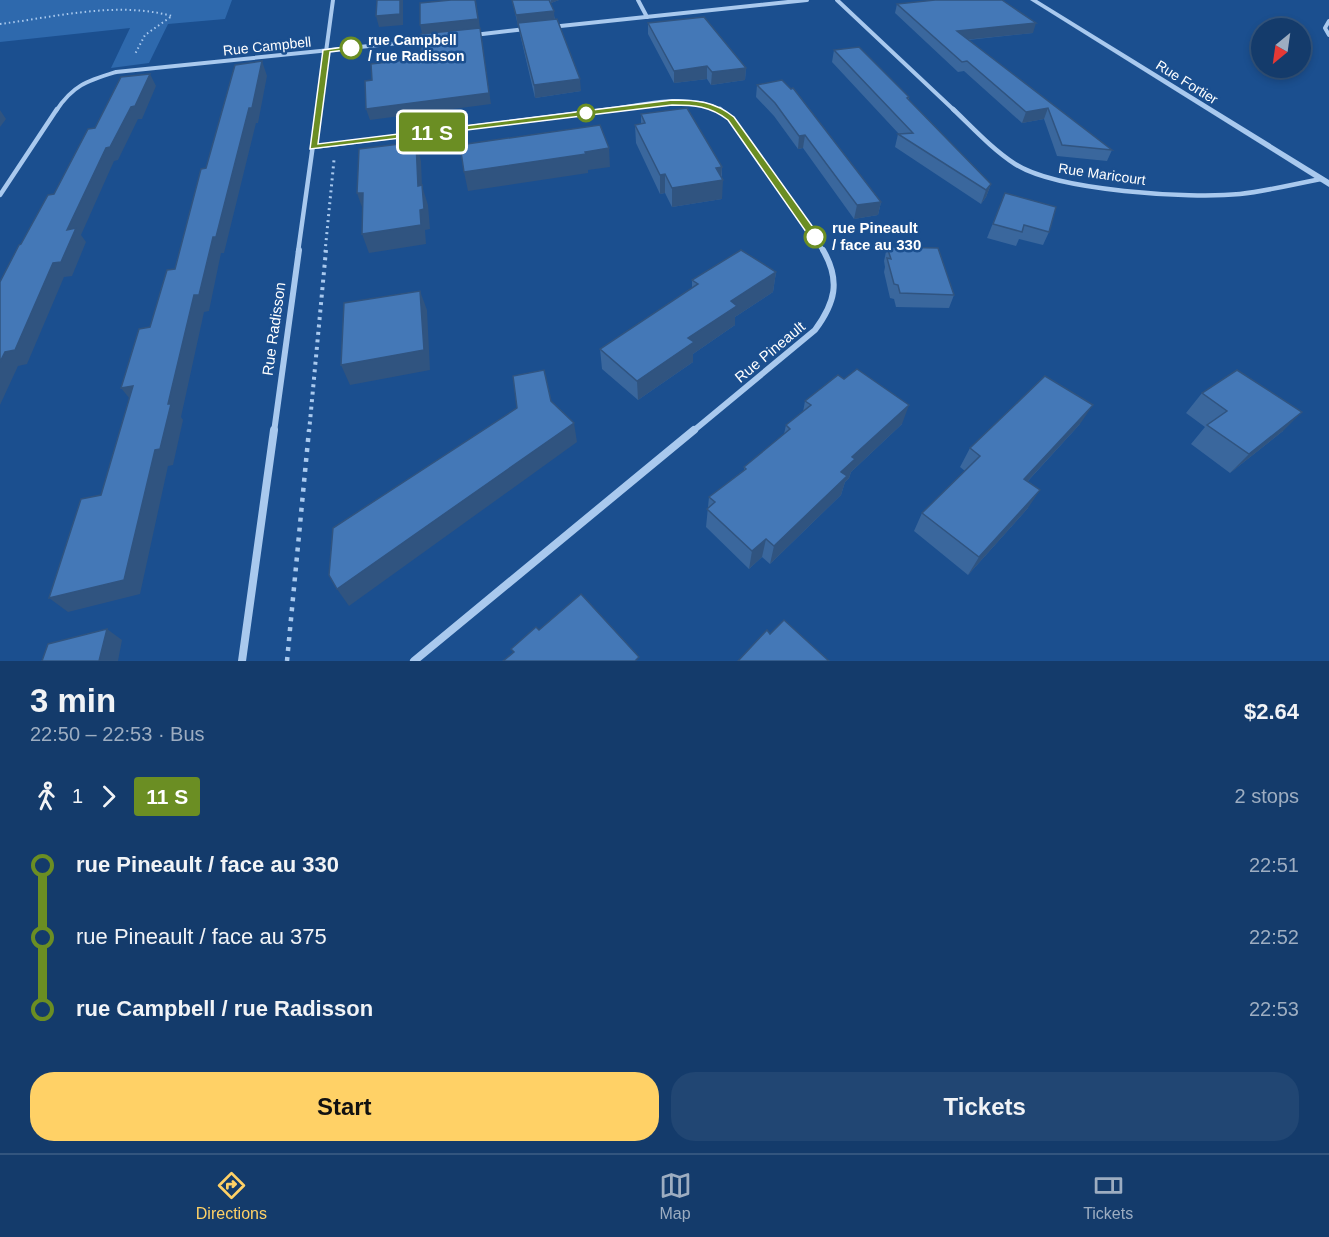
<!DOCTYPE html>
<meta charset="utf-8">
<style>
:root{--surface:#143b6b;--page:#214673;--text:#f1f3f6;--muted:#9dadc1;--line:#33557e;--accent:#ffd166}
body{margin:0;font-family:Arial,sans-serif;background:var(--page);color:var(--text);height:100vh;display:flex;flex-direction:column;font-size:22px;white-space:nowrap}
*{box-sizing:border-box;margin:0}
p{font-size:20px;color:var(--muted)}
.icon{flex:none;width:33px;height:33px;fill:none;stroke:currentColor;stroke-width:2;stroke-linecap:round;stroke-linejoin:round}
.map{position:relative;height:661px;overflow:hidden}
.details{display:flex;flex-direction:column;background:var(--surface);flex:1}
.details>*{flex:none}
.badge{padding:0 12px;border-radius:4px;font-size:21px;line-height:39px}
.needle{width:39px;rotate:209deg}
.controls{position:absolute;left:1251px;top:18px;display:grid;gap:12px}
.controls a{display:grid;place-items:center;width:60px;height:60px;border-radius:50%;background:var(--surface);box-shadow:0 3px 9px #0003,0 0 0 2px var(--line);font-size:30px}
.map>.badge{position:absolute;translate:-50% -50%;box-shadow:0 0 0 3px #fff}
.legs{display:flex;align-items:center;gap:9px;height:66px;padding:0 30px;font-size:20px}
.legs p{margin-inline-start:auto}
.overview{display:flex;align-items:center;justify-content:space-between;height:102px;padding:0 30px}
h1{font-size:33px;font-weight:800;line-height:45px}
.cta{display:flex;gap:12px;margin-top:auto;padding:12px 30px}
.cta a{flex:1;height:69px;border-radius:24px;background:var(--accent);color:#111;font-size:24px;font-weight:800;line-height:69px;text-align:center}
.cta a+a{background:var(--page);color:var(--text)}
ul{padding:0 30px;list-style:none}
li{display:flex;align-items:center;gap:21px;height:72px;font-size:22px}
li i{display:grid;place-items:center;width:9px;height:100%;margin:0 8px;background:currentColor}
li i::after{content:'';width:15px;height:15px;margin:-8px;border:4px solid;border-radius:50%;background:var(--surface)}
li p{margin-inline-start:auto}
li:first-child i{background:linear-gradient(#0000 50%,currentColor 0)}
li:last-child i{background:linear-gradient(currentColor 50%,#0000 0)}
.dock{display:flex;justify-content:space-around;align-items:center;height:84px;border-top:2px solid var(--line);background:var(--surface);font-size:16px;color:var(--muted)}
.dock a{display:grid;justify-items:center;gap:3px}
.dock .selected{color:var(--accent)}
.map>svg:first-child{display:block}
</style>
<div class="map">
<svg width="1329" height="661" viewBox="0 0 1329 661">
<rect width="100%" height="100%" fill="#1b4f8f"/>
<!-- green -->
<polygon fill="#2e69ad" points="0,0 232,0 225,19 168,24 149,63 111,68 130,28 0,42"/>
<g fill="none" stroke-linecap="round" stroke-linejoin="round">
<!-- path-far3 -->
<path stroke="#a9c9ee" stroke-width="2" stroke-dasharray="1.5 3" stroke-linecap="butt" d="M0,24c56,-7 116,-23 172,-8l-27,19 -10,19"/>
<!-- path-far2 -->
<polyline stroke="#a9c9ee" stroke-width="3" stroke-dasharray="2 4" stroke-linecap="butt" points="325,252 334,160"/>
<!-- path-far1 -->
<polyline stroke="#a9c9ee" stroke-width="4" stroke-dasharray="3 4.5" stroke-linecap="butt" points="309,432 326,250"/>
<!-- path -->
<polyline stroke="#a9c9ee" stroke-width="4.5" stroke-dasharray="4 6" stroke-linecap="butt" points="287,661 309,430"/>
<!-- minor-far3 -->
<g stroke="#a9c9ee" stroke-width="4">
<polyline points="638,0 647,17"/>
<polyline points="837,0 955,111"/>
<polyline points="1329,21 1325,28 1329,35"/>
<polyline points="551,27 807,0"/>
<polyline points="474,35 526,29"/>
<path d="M56,111c17,-26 31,-30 60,-39l312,-32"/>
<polyline points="318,111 333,0"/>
<path d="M601,111c37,-5 87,-20 121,0"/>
</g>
<!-- minor-far2 -->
<g stroke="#a9c9ee" stroke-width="4.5">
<polyline points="720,109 731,118 824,252"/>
<path d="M953,109c20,19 39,40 62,55 42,27 174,35 225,30 27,-3 54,-10 81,-15"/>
<polyline points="313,147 613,109"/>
<polyline points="0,195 57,109"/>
<polyline points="298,252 318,109"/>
</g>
<!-- minor-far1 -->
<g stroke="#a9c9ee" stroke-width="6">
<polyline points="274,432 299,250"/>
<path d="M692,432l123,-102c20,-27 26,-49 8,-80"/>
</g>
<!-- minor -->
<g stroke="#a9c9ee" stroke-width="8">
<polyline points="242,661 274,430"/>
<polyline points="414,661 694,430"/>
</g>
<!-- tertiary -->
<polygon fill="#a9c9ee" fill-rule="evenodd" points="1030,0 1037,0 1329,180 1329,187"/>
</g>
<!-- wall -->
<g fill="#3a679d">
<polygon points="512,0 559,0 551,3 550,3 555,19 581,91 535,98"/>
<polygon points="897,4 1033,33 968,40 1112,150 1107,161 1057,156 1044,119 1022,123 964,71 958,72 895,13"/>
<polygon points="648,23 746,68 745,80 711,85 707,79 674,83 648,34"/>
<polygon points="834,50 909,97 909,100 991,184 986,197 981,204 895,147 898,134 899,134 832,62"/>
<polygon points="757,85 881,202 878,215 854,219 803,148 798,149 774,116 756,97"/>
<polygon points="641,114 722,167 722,199 672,207 665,193 660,194 636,143 635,125 641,124"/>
<polygon points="1005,193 1049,232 1043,245 1019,239 1016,246 987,238"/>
<polygon points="887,247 954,295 949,308 896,307 894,299 890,298 884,272 885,267 884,261"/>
<polygon points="776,272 773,292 735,317 735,325 693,354 693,362 638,400 602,369 600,349 692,288 692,280"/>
<polygon points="1202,393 1283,431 1230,473 1191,444 1205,427 1186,413"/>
<polygon points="805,401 902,424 851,472 849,478 845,482 841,495 770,564 762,557 749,569 706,527 709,497 744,470 744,467 784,434 786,425 803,412"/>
<polygon points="1080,424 1028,481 1028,508 968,575 914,531 922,513 965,471 960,467 970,448"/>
</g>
<!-- shaded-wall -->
<g fill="#305480">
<polygon points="400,0 403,0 403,25 379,27 376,16"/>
<polygon points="476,0 491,104 370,120 366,109 489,93 423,37 420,25"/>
<polygon points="551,0 559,0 551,3"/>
<polygon points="554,11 555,23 518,27 516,15"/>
<polygon points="1036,23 1033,33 954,41 957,31"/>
<polygon points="262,61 267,76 258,123 256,123 224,253 221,253 209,311 204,312 181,417 183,420 173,465 168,466 140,594 68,612 49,598 155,450 168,404 194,295 213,237"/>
<polygon points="707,66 707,79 674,83 674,71"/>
<polygon points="746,68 745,80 711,85 712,72"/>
<polygon points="150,74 156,86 142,119 138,119 118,160 114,161 81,235 86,242 72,276 64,277 27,364 18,366 0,405 0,362 53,263 67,230 106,148"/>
<polygon points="580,79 581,91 535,98 534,85"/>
<polygon points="1048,108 1044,119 1022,123 1026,112"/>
<polygon points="0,110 6,119 0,127"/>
<polygon points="805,135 803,148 798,149 799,136"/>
<polygon points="416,142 421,161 422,186 428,205 430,229 425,230 426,244 369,253 362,234 418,186"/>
<polygon points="609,148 610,167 588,170 588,173 468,191 464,172"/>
<polygon points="722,167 721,180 723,180 722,199 672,207 672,188 716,168"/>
<polygon points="665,174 665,193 660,194 660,175"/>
<polygon points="991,184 986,197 981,204 986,190"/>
<polygon points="357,193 363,193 364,213"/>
<polygon points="881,202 878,215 854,219 857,205"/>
<polygon points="776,272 773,292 735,317 735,325 693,354 693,362 638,400 637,381 731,301"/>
<polygon points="420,291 427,310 430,370 350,385 341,365"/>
<polygon points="133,386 134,404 121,388"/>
<polygon points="909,405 902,424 851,472 849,478 845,482 841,495 770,564 774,546 852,457"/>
<polygon points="1093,405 1080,424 1012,498 1024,479"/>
<polygon points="1302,412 1283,431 1230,473 1249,454"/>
<polygon points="574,423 577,442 349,606 337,589"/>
<polygon points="1040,490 1028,508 968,575 979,557"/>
<polygon points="766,539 762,557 749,569 752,551"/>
<polygon points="107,629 122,640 118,661 99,661"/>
</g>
<!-- building -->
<g fill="#4478b7" stroke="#305480" stroke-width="1.5">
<polygon points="377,0 400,0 400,14 376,16"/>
<polygon points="451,0 475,0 478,19 420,25 420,3"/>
<polygon points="512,0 549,0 554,11 516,15"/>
<polygon points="935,0 1002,0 1036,23 957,31 1112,150 1062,145 1048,108 1026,112 967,61 962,62 897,4"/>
<polygon points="704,17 746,68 712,72 707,66 674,71 648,23"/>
<polygon points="557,19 580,79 534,85 518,23"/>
<polygon points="480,28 489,93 366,109 365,81 372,80 371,64 421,58 421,34"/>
<polygon points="859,47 909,97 907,98 991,184 986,190 898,134 913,133 834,50"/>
<polygon points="262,61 252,108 249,108 216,237 213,237 199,295 194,295 168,404 171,404 160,449 155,450 124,580 49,598 81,499 101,495 133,386 121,388 139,329 150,327 167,270 175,269 201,169 206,168 235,65"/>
<polygon points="150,74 135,106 131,107 110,147 106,148 67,230 76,228 61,262 53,263 15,350 5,352 0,362 0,282 19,245 21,244 48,195 54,194 88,129 95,128 121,77"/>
<polygon points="782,80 791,89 793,88 881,202 857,205 805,135 799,136 775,103 757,85"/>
<polygon points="687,108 722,167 716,168 723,180 672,188 665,174 660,175 635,125 645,123 641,114"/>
<polygon points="600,125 609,148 585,152 586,154 464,172 460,145"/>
<polygon points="416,142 418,186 422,185 424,209 420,210 421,225 362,234 363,193 357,193 359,149"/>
<polygon points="1005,193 1056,207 1049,232 1024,225 1022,232 993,224"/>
<polygon points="887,247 938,248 954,295 900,293 898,285 894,284 887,258 891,259"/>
<polygon points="741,250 776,272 731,301 737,306 688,338 694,342 637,381 600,349 698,284 692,280"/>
<polygon points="420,291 424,350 341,365 344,303"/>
<polygon points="857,369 909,405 852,457 855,459 841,472 847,476 774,546 766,539 752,551 707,509 715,502 709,497 746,469 744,467 790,429 786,425 811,405 805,401 838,375 844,379"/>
<polygon points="544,370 551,401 574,423 337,589 329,575 333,528 517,408 513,376"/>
<polygon points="1237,370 1302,412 1249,454 1207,425 1227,411 1202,393"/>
<polygon points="1045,376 1093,405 1024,479 1040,490 979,557 922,513 980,456 970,448"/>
<polygon points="581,594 639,657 635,661 503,661 514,652 511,649 536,627 539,630"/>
<polygon points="784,620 829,661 738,661 767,630 770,634"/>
<polygon points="107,629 99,661 42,661 48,644"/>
</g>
<!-- line-1 -->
<path fill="#6b8e23" stroke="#fff" stroke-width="1.5" d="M351,46l3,3 -24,3 -12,92 354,-44c24,0 42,1 62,17l86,120 -9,2 -83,-119c-18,-14 -34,-15 -56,-15l-362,44 13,-99z"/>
<!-- markers -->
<g fill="#fff" stroke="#6b8e23" stroke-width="3">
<circle cx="351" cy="48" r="10"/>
<circle cx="586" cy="113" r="8"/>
<circle cx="815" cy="237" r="10"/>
</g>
<g text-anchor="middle" stroke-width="5" stroke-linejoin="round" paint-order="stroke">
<!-- far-stop labels -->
<g font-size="14" font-weight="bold" fill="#fff" stroke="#1b4f8f" text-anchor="start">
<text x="368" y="45">rue Campbell<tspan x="368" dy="16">/ rue Radisson</tspan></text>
</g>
<!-- far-street labels -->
<g font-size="14" fill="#fff" stroke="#1b4f8f">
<text transform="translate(267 46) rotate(-6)" y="5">Rue Campbell</text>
<text transform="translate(1187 82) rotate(32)" y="5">Rue Fortier</text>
<text transform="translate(1102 174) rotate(8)" y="5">Rue Maricourt</text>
</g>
<!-- stop labels -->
<g font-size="15" font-weight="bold" fill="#fff" stroke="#1b4f8f" text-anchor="start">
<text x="832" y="233">rue Pineault<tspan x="832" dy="17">/ face au 330</tspan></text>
</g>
<!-- street labels -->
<g font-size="15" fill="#fff" stroke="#1b4f8f">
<text transform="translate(274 329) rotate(-82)" y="5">Rue Radisson</text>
<text transform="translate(770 352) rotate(-40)" y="5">Rue Pineault</text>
</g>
</g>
</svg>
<div class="controls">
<a><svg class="needle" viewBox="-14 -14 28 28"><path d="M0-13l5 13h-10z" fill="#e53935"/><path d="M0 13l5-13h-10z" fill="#9dadc1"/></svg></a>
</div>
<b class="badge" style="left:432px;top:132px;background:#6b8e23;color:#fff">11 S</b>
</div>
<section class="details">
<div class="overview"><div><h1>3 min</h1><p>22:50 – 22:53 · Bus</p></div><b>$2.64</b></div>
<div class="legs"><svg class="icon" aria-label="walk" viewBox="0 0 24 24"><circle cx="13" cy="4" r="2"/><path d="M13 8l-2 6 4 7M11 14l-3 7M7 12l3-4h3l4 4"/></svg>1<svg class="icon" aria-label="forward" viewBox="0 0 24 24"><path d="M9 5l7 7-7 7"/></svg><b class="badge" style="background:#6b8e23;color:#fff">11 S</b><p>2 stops</p></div>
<ul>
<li><i style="color:#6b8e23"></i><b>rue Pineault / face au 330</b><p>22:51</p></li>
<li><i style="color:#6b8e23"></i><span>rue Pineault / face au 375</span><p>22:52</p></li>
<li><i style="color:#6b8e23"></i><b>rue Campbell / rue Radisson</b><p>22:53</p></li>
</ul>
<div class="cta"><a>Start</a><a>Tickets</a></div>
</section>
<nav class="dock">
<a class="selected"><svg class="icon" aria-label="directions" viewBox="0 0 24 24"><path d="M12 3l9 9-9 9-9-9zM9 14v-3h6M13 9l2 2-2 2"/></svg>Directions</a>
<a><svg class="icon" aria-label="map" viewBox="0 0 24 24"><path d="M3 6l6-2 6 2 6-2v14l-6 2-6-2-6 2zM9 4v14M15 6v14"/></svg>Map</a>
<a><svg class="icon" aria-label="tickets" viewBox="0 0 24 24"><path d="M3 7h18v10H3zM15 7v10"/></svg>Tickets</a>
</nav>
